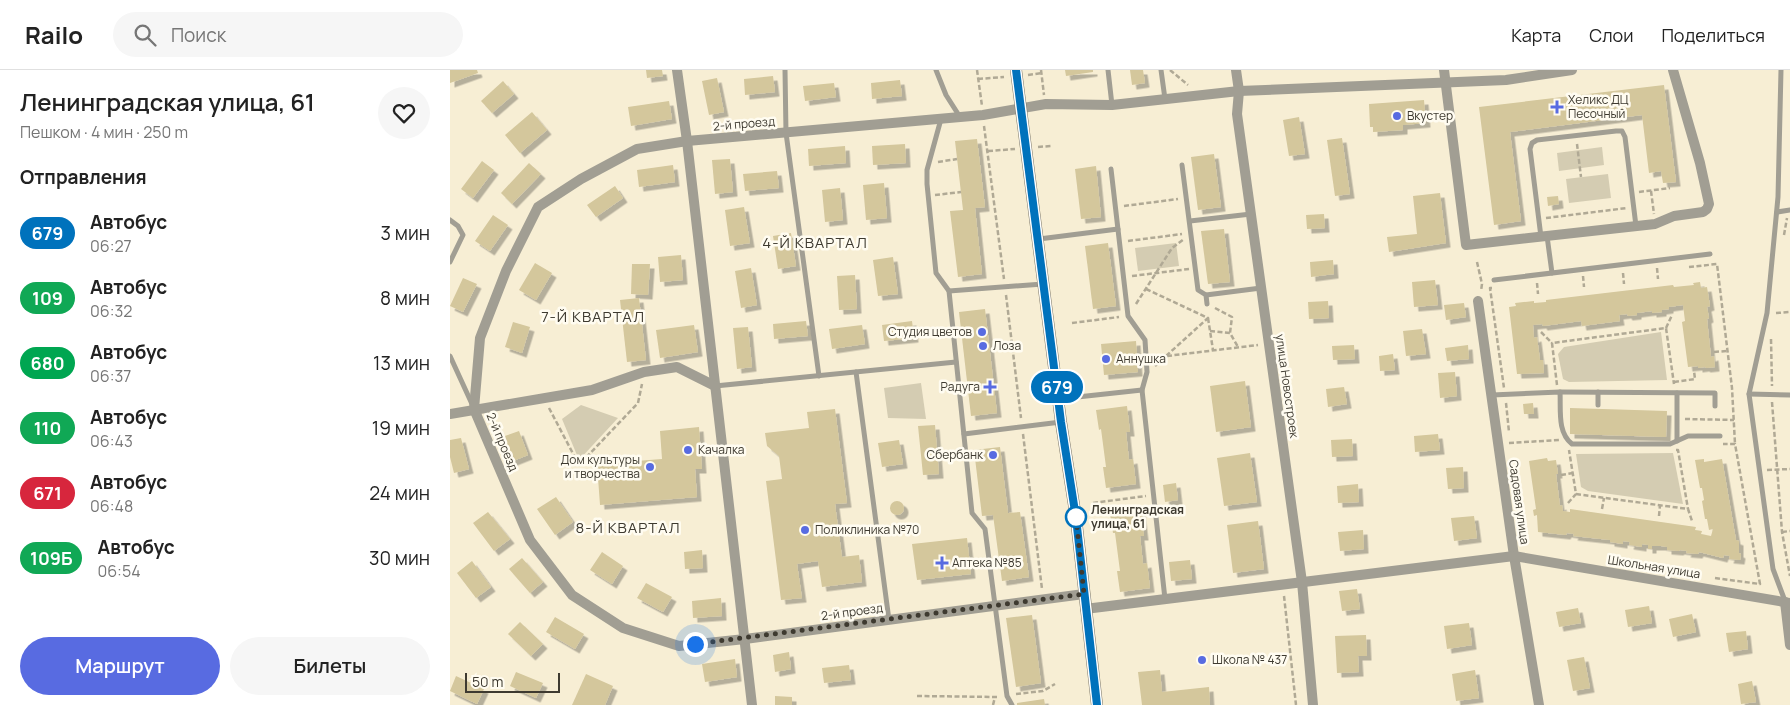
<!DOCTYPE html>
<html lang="ru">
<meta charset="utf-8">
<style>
:root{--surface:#fff;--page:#f6f6f6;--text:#222;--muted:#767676;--line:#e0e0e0;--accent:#586be1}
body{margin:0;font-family:Manrope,sans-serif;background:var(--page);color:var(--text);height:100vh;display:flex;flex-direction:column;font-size:19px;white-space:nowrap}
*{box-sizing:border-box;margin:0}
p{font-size:16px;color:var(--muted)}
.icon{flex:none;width:28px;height:28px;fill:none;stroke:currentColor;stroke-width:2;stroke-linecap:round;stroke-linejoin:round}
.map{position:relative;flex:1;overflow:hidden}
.side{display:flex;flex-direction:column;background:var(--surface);width:450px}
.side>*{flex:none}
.badge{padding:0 10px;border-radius:16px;font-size:18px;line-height:32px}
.scale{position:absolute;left:15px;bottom:12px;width:95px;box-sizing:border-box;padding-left:5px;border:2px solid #3e3a30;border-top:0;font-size:14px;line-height:18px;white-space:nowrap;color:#3e3a30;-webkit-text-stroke:4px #fffcf1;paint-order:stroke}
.you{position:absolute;width:25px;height:25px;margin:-12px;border:4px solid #fff;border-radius:50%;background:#1a73e8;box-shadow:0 0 0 8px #1a73e833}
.map>.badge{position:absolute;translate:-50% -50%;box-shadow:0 0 0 2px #fff}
h2{padding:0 20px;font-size:19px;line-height:45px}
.round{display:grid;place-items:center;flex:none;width:52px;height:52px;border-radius:26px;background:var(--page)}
.overview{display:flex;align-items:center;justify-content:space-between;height:85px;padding:0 20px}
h1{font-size:24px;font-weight:600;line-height:38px}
.cta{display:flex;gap:10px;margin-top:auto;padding:10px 20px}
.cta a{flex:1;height:58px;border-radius:30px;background:var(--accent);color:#fff;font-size:20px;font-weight:600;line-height:58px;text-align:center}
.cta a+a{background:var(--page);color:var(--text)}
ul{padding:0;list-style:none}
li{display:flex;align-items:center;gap:15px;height:65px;padding:0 20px}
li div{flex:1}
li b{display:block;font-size:19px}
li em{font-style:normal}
li .badge{min-width:55px;font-weight:700;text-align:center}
header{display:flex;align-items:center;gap:30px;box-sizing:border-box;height:70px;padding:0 25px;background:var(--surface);border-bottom:1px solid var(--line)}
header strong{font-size:24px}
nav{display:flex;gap:28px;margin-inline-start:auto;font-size:18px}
.search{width:350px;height:45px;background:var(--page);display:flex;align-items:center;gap:12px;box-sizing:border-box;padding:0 18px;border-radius:28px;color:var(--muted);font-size:19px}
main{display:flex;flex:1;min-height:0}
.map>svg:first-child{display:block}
</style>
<header>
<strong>Railo</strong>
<div class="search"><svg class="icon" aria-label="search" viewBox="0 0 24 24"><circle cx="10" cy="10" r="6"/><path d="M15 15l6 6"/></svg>Поиск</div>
<nav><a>Карта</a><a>Слои</a><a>Поделиться</a></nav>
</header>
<main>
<section class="side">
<div class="overview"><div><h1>Ленинградская улица, 61</h1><p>Пешком · 4 мин · 250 m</p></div><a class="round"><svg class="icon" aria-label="heart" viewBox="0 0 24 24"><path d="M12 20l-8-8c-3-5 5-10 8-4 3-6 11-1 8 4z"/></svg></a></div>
<h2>Отправления</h2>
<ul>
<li><span class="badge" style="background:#0072bc;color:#fff">679</span><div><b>Автобус</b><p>06:27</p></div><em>3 мин</em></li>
<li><span class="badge" style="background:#10a855;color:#fff">109</span><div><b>Автобус</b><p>06:32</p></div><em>8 мин</em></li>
<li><span class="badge" style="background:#00a651;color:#fff">680</span><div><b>Автобус</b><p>06:37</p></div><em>13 мин</em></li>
<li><span class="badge" style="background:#10a855;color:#fff">110</span><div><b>Автобус</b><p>06:43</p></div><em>19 мин</em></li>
<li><span class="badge" style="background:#d7263d;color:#fff">671</span><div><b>Автобус</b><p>06:48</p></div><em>24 мин</em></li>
<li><span class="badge" style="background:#10a855;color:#fff">109Б</span><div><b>Автобус</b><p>06:54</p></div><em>30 мин</em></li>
</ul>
<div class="cta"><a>Маршрут</a><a>Билеты</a></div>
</section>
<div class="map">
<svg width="1340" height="635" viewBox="0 0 1340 635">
<defs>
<filter id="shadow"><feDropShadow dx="4.5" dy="4.5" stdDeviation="0" flood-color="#0004"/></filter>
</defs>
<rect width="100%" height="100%" fill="#f7eed4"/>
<!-- green -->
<g fill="#d4ccb2">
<polygon points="1152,77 1154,95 1109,101 1107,83"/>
<polygon points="1158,104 1161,128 1119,133 1116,109"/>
<polygon points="726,173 729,196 688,201 685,178"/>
<polygon points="1211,262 1217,310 1119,312 1113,309 1108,284 1114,277"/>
<polygon points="471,313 476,349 438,348 434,318"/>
<polygon points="131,335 168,348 129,390 112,349"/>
<polygon points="1223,383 1233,434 1138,421 1131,417 1126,384"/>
</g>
<!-- building -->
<g fill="#d4c79c" filter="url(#shadow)">
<polygon points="0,0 27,0 28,3 0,13"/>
<polygon points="196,0 212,0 213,6 197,8"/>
<polygon points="615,0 643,0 643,2 616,6"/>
<polygon points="680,0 693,0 695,13 682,15"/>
<polygon points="323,6 325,22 295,25 294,9"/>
<polygon points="267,8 274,42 259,45 252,11"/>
<polygon points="450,10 452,26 422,29 421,13"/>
<polygon points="53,11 64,24 42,43 31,31"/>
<polygon points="384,13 386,27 355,31 353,16"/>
<polygon points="1214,15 1226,112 1213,113 1211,101 1199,103 1192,45 1060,62 1071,151 1044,155 1029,37"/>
<polygon points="974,30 976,53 953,55 953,60 923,62 923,57 920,57 919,34"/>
<polygon points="219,31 222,49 181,56 178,37"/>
<polygon points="82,42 97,60 70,83 55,65"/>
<polygon points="849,47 855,84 839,86 833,50"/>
<polygon points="892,68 900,124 885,126 877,70"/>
<polygon points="527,69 535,137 525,138 532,204 508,207 500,141 513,140 505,71"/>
<polygon points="455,74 456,93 423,95 422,76"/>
<polygon points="395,76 396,93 359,96 358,79"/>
<polygon points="764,84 771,137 748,140 741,87"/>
<polygon points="280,89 283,122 265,124 262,90"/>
<polygon points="32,91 44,100 23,128 11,119"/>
<polygon points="79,93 91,104 62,134 51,123"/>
<polygon points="223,95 225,112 189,117 187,100"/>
<polygon points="646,96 651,147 631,149 625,99"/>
<polygon points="327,101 329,118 295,121 293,104"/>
<polygon points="434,113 437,148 416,150 413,115"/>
<polygon points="165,116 173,128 146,147 137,135"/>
<polygon points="390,118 393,150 375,152 372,120"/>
<polygon points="990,123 996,173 939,182 937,167 967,164 963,126"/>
<polygon points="1108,126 1109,134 1098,136 1097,127"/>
<polygon points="294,137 300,173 280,176 275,140"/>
<polygon points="874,144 875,158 857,159 856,145"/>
<polygon points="43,145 58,155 40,181 25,171"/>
<polygon points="774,159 780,212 758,214 751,161"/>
<polygon points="341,163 346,196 328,199 323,166"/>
<polygon points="658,173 666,236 643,239 635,176"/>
<polygon points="231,185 233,210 210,212 208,187"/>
<polygon points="443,187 448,224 428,226 423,190"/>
<polygon points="883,190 884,204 861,207 860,192"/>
<polygon points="85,193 102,203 86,230 69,220"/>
<polygon points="182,194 200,194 198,225 181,224"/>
<polygon points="301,198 307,235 291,238 285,201"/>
<polygon points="405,205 407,239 389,240 387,206"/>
<polygon points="13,208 27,214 13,242 0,236"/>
<polygon points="985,210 988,235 964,237 962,212"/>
<polygon points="1250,212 1251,218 1257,217 1260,236 1257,237 1259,248 1257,249 1261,287 1264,286 1265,297 1256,298 1255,297 1248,298 1248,296 1238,297 1232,252 1235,251 1233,235 1219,237 1219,239 1212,240 1212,242 1202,243 1202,241 1187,243 1187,245 1178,246 1177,244 1169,245 1170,251 1132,256 1131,251 1093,256 1092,254 1083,255 1084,268 1087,267 1090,290 1093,290 1094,303 1067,304 1059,237 1066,236 1065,233 1084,231 1084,233 1096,232 1096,230 1223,215 1224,217 1244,215 1243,213"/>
<polygon points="189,228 196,290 177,292 170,230"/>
<polygon points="878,231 879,248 859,249 858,232"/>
<polygon points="1014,233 1016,247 996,250 994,235"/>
<polygon points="535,239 547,343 521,346 509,242"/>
<polygon points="356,251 358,266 324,269 323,254"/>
<polygon points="462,251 464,268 434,271 432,255"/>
<polygon points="63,252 80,257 72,283 55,277"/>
<polygon points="244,255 248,282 210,288 206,260"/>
<polygon points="412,255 415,274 382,279 379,259"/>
<polygon points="298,257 302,297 287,299 283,258"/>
<polygon points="972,259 976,284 956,286 953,261"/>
<polygon points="686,271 688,302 654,305 651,274"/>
<polygon points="904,275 905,289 883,290 882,276"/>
<polygon points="1018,275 1019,289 997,291 995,278"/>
<polygon points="943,284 945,300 930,301 929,286"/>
<polygon points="1005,302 1007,326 990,328 988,303"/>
<polygon points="795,311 801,357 766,362 760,316"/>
<polygon points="894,317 897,334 878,337 876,319"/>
<polygon points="1083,333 1084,344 1074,344 1073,334"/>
<polygon points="677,336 680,362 676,362 679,390 683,389 686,414 656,418 653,397 656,397 651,359 649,360 646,340"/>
<polygon points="1120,338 1217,341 1216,367 1120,364"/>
<polygon points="385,339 397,433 385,434 392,487 409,485 412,512 372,517 368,491 347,494 352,528 331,530 316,411 332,409 329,386 317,376 315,363 359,358 357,342"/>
<polygon points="485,355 489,404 473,405 468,356"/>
<polygon points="249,357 252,399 245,399 247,427 150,435 147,394 212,389 210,361"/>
<polygon points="69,361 78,385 58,393 49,368"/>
<polygon points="988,364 990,380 965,382 964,366"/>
<polygon points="11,368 19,399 4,403 0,387 0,370"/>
<polygon points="902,369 903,386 882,387 881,370"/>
<polygon points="449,370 453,394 432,397 428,373"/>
<polygon points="550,377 558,443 570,442 579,507 552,511 543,445 532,446 524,380"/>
<polygon points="800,383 807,432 774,436 767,388"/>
<polygon points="1097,388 1098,391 1106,390 1108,404 1106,404 1110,436 1112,435 1113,441 1120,442 1120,439 1246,457 1245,460 1252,461 1251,464 1261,466 1263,459 1259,460 1257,449 1255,449 1252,431 1254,430 1252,418 1250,418 1245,390 1254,389 1254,392 1272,389 1286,470 1289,471 1289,483 1291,484 1290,490 1279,489 1280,486 1274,485 1273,488 1249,482 1248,484 1236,483 1237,481 1230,480 1229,481 1217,480 1217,477 1211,476 1202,476 1202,479 1198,479 1198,475 1192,474 1192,477 1179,475 1180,472 1173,471 1173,474 1160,472 1160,470 1123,466 1124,464 1117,463 1116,465 1088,462 1087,445 1084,446 1083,440 1086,439 1079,391"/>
<polygon points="1013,397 1014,418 998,419 996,398"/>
<polygon points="726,413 728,430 715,432 713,415"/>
<polygon points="908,414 909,432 888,433 887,416"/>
<polygon points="106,427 123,452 105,465 87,439"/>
<circle cx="447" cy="438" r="7"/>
<polygon points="691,440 694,466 690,466 693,494 697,493 700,518 670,522 667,501 670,501 665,463 663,463 660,444"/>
<polygon points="38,442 60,469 44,481 23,453"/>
<polygon points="1024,446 1027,468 1004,471 1001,448"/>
<polygon points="808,451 814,499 783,503 777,455"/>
<polygon points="913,460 914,479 890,481 888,462"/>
<polygon points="517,468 521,504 467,510 462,474"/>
<polygon points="252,480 253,498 235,499 234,482"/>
<polygon points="152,482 173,496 162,514 140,500"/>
<polygon points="72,488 93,512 80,523 59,499"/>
<polygon points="740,490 742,509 721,511 719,492"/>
<polygon points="22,491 41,517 26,528 7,503"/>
<polygon points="196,513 222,527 213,542 187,528"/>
<polygon points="907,519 910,539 892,541 889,521"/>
<polygon points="271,528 272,546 243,548 242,531"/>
<polygon points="1199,536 1202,553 1178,557 1175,540"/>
<polygon points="1128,538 1131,553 1109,557 1106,542"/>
<polygon points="1242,544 1246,562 1223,567 1219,549"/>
<polygon points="582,545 591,613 566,617 556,548"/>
<polygon points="105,547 134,564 125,579 96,562"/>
<polygon points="70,552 93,574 81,586 58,564"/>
<polygon points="1019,553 1022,575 997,579 994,556"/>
<polygon points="1296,561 1298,579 1279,582 1276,563"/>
<polygon points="916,565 917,586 908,586 909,602 887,603 885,566"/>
<polygon points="339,582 341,599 325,602 323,585"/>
<polygon points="1134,587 1140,618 1123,621 1117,590"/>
<polygon points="285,589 287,607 255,612 252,594"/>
<polygon points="399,595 401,610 374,613 372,598"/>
<polygon points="710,600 712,622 759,617 760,635 692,635 688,602"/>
<polygon points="1025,600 1029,628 1006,631 1002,604"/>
<polygon points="66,602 93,613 86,628 60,616"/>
<polygon points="136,604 163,616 155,635 122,635"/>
<polygon points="6,606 34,619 27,634 0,621"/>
<polygon points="1302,611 1306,632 1291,634 1288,614"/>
<polygon points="325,626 342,627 342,635 325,635"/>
<polygon points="594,629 595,635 567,635 567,633"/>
</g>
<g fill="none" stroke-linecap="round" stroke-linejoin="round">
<!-- path -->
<g stroke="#b0a995" stroke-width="2.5" stroke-dasharray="5 2.5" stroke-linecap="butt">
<polyline points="527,0 532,36"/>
<polyline points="591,0 594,25"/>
<polyline points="720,0 738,15"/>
<polyline points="578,5 592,3"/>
<polyline points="528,9 554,7"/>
<polyline points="534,56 554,209"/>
<polyline points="1127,74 1131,107"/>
<polyline points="588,77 601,76"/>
<polyline points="538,81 565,79"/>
<polyline points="488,92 507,89"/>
<polyline points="1201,121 1204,144"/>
<polyline points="1189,122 1220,118"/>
<polyline points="485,125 511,122"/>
<polyline points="674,136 728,129"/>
<polyline points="1096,148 1177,138"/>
<polyline points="1334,165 1337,148"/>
<polyline points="678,171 732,164"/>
<polyline points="1027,192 1032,214 1031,221"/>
<polyline points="1239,197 1267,194 1282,318 1285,374"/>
<polyline points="1207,198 1208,209"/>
<polyline points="1173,203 1174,214"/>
<polyline points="682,206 739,199"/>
<polyline points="1133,206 1134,217"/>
<polyline points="1087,213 1088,224"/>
<polyline points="1042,218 1040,218 1054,318"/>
<polyline points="696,219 758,248 705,296"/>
<polyline points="556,225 571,348"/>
<polyline points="686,234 722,178 734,169"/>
<polyline points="765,238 782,247 780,263"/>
<polyline points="1326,243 1340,242"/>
<polyline points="758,248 763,280"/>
<polyline points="622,253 669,247"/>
<polyline points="1216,258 1222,245"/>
<polyline points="760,261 780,263 788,277"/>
<polyline points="1091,262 1102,273"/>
<polyline points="1321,269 1322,316"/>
<polyline points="1264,282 1277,281"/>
<polyline points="717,286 808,275"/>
<polyline points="1224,312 1245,309 1244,301"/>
<polyline points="1107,315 1102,273 1216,258 1224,314"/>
<polyline points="1322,332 1332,462 1340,506"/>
<polyline points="1056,333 1059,362"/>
<polyline points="99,338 129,395 188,333 192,314"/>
<polyline points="1235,349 1284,350"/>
<polyline points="573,364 592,519"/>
<polyline points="1059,373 1109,370"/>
<polyline points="1226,380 1228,380 1238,439"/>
<polyline points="1317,400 1340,399"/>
<polyline points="1111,405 1123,403"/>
<polyline points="1126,424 1238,439 1242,451"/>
<polyline points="643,433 696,426"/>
<polyline points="1118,433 1126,424 1119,380"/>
<polyline points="1152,439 1154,428"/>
<polyline points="1209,446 1210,435"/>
<polyline points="1332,462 1340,461"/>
<polyline points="1265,508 1310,514 1285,374 1273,374"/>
<polyline points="834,526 846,635"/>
<polyline points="566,624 593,621 605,614"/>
<polyline points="467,626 549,627"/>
<polyline points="543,635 545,627"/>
</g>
<!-- service -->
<g stroke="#a19e93" stroke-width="5">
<polyline points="335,0 336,63 369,306"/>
<polyline points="486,0 496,25 510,47"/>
<polyline points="658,0 662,35"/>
<polyline points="711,0 715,29"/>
<polyline points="1331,0 1328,127 1317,243 1299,324 1323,499 1335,531"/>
<polyline points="491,49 477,100 477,114 486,203 499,221 522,443 535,459 557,626 562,635"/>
<polyline points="732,95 748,220 756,225 757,234"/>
<polyline points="661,99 678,246 695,270 697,302 692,320 715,529"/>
<polyline points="1327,142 1340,140"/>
<polyline points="0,150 8,156 13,165 0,192"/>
<polyline points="740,151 801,144"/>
<polyline points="1097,166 1102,203"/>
<polyline points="1091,167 1080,79 1082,73 1087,70 1166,61 1172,61 1175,67 1186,156"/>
<polyline points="589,169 668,159"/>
<polyline points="1044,210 1260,184"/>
<polyline points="499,221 593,214"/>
<polyline points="756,225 811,218"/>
<polyline points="0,286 22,334"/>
<polyline points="406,302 439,550"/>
<polyline points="265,316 506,292"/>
<polyline points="1110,322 1265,323 1265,336"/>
<polyline points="1227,323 1227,371"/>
<polyline points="1299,324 1340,325"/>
<path d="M1042,325l68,-3c1,18 -3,40 12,52h98l18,-8h32"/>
<polyline points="609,329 692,320"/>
<polyline points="1148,335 1148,322"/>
<polyline points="514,364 611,352"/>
</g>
<!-- minor -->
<g stroke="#a19e93" stroke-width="10">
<polyline points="227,0 237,71 302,635"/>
<polyline points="786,0 789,21 787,44 852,512 863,635"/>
<polyline points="994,0 1016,175 1205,154 1224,146 1253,142 1257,139 1259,134 1250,93 1223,0"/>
<polyline points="1028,231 1064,486 1089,635"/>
<polyline points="0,344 142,320 194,302 227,297 265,316"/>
<polyline points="634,524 295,569 229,576 173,558 122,525 80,470 24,339 30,268 56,201 88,137 131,109 187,79 237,71 533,45 596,34 662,35 789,21 1056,10 1122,0"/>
<polyline points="1335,532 1340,575"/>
<polyline points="635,539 1064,486 1340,533"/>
</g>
<!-- secondary -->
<polyline stroke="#7c7767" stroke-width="12" points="566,0 611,352 626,448 647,635"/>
</g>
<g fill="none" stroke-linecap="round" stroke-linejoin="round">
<!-- line casing -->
<g stroke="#fff" stroke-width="11">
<polyline id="line" points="566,0 611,352 626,448 647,635"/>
</g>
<!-- line -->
<use href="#line" stroke="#0072bc" stroke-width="8"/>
<!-- walk -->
<polyline stroke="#3e3a30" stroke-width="5" stroke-dasharray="0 9" points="245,574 634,524 626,447"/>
</g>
<!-- markers -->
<g fill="#586be1" stroke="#fffcf1" stroke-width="2">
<path d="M1104.5 29.5h5v5h5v5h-5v5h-5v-5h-5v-5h5z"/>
<circle cx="947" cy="46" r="5"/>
<circle cx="532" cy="262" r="5"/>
<circle cx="533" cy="276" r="5"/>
<circle cx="656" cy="289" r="5"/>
<path d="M537.5 309.5h5v5h5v5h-5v5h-5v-5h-5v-5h5z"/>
<circle cx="238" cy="380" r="5"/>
<circle cx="543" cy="385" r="5"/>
<circle cx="200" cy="397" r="5"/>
<circle cx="355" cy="460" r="5"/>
<path d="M489.5 485.5h5v5h5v5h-5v5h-5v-5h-5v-5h5z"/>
<circle cx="752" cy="590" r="5"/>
</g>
<circle fill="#fff" stroke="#0072bc" stroke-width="2.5" cx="626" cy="447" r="10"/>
<g text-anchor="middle" stroke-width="5" stroke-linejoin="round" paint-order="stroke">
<!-- poi labels -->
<g font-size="12" fill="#3e3a30" stroke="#fffcf1" text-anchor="start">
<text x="1118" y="34">Хеликс ДЦ<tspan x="1118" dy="14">Песочный</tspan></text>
<text x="957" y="50">Вкустер</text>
<text x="522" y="266" text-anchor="end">Студия цветов</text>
<text x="543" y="280">Лоза</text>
<text x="666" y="293">Аннушка</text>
<text x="530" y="321" text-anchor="end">Радуга</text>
<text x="248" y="384">Качалка</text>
<text x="533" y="389" text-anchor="end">Сбербанк</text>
<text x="190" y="394" text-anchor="end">Дом культуры<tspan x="190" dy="14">и творчества</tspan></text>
<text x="365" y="464">Поликлиника №70</text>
<text x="502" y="497">Аптека №85</text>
<text x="762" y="594">Школа № 437</text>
</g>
<!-- street labels -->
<g font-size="12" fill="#3e3a30" stroke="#fffcf1">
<text transform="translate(294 54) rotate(-5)" y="4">2-й проезд</text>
<text transform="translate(837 316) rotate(82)" y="4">улица Новостроек</text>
<text transform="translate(52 372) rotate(67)" y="4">2-й проезд</text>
<text transform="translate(1069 432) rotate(82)" y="4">Садовая улица</text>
<text transform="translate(1204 497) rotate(9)" y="4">Школьная улица</text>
<text transform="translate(402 542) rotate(-8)" y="4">2-й проезд</text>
</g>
<!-- stop labels -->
<g font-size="12" font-weight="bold" fill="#3e3a30" stroke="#fffcf1" text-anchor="start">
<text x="641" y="444">Ленинградская<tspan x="641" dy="14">улица, 61</tspan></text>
</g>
<!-- quarter labels -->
<g font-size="15" letter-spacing="1" fill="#3e3a30" stroke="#fffcf1">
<text x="365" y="178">4-Й КВАРТАЛ</text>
<text x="143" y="252">7-Й КВАРТАЛ</text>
<text x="178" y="463">8-Й КВАРТАЛ</text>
</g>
</g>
</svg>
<div class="scale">50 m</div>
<div class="you" style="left:245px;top:574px"></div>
<b class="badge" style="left:607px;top:317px;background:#0072bc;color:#fff">679</b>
</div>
</main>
